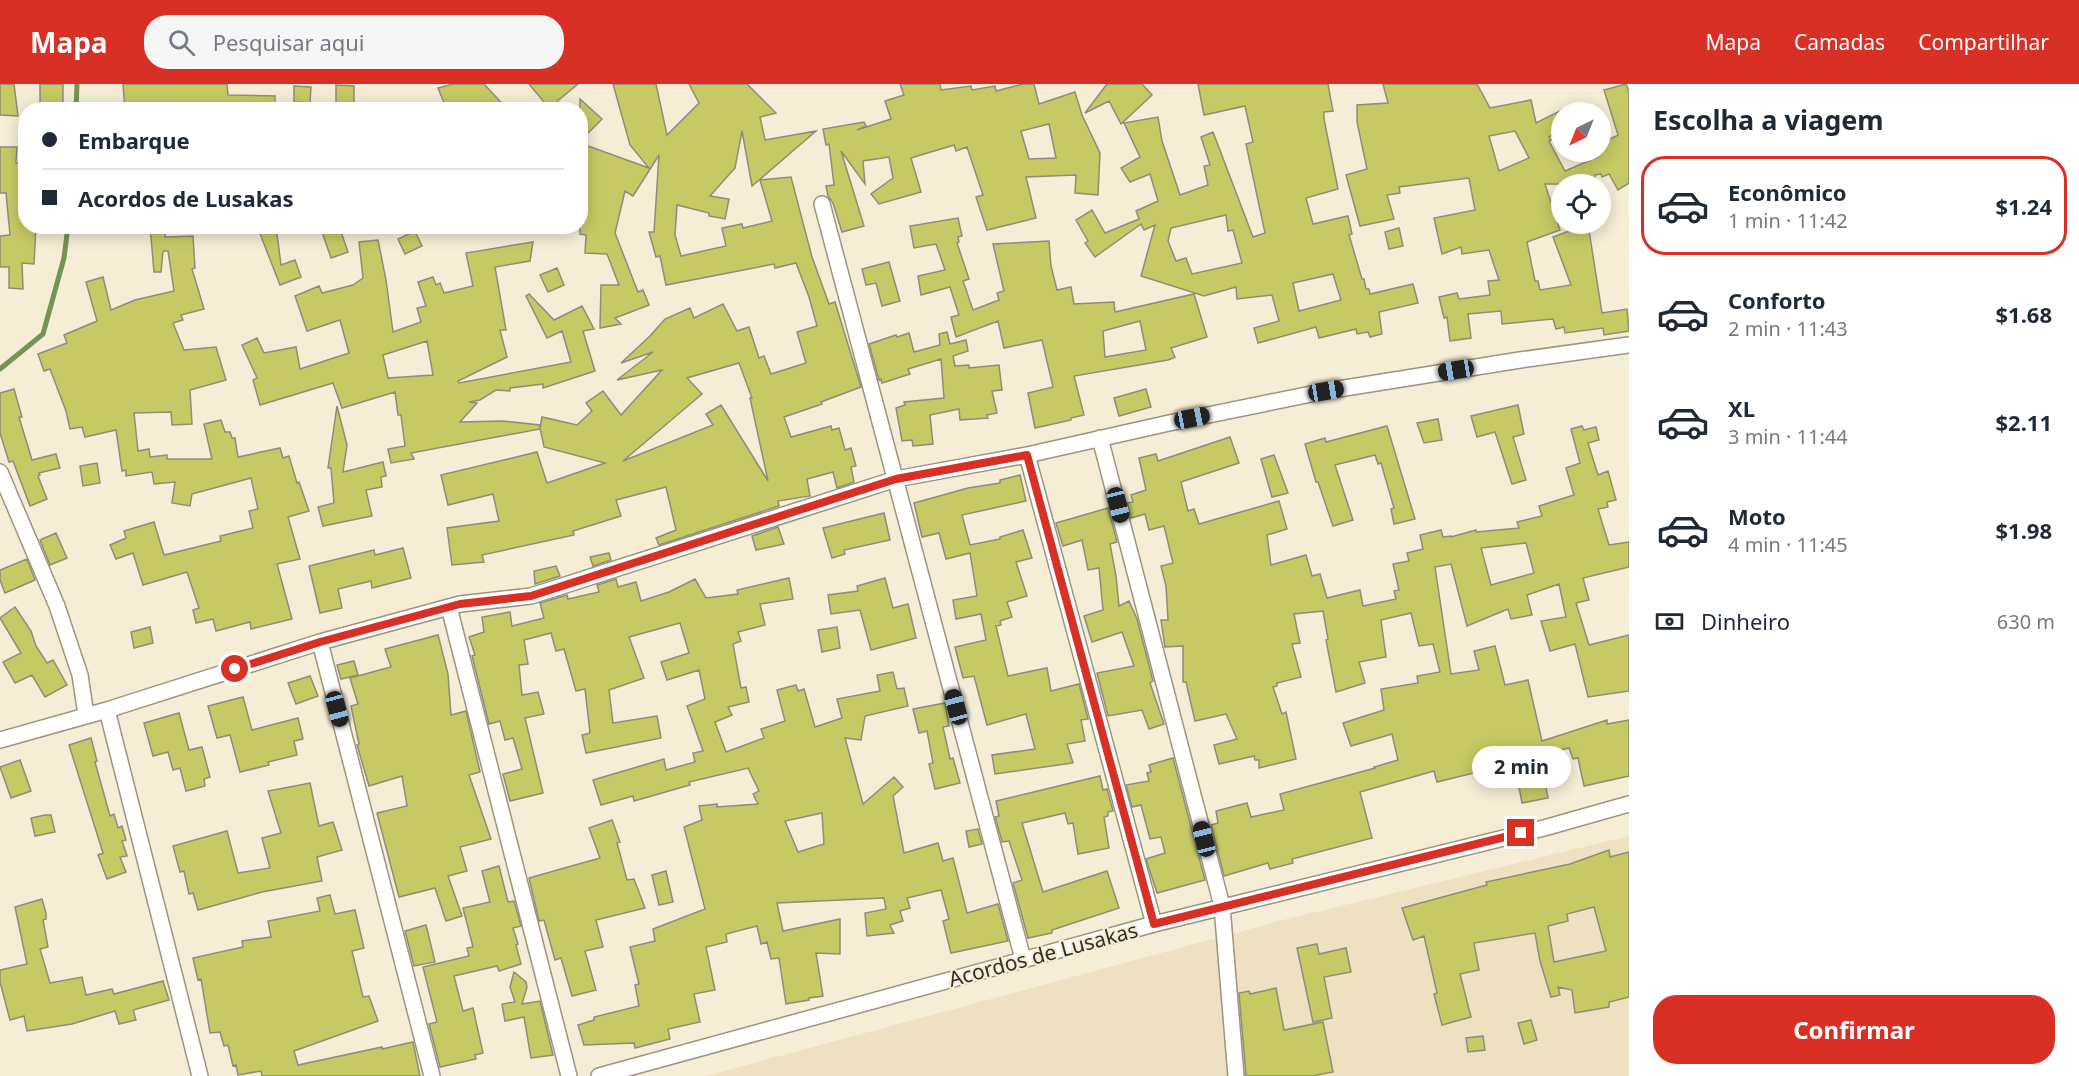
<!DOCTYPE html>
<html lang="pt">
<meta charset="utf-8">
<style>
:root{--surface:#fff;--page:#f6f6f7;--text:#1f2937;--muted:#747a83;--line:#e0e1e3;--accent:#d93025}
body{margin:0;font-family:"Noto Sans",sans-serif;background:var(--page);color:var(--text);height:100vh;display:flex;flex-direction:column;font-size:22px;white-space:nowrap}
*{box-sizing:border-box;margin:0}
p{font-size:20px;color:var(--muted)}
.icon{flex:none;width:33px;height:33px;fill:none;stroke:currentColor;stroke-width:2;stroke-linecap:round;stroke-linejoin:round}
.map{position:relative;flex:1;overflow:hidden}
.side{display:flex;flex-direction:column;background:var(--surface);width:450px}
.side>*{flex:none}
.banner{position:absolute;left:18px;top:18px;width:570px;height:132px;border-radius:24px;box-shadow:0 3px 15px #0003;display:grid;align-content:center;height:132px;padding:0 24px;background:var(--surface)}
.needle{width:39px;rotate:223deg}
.fabs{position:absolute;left:1551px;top:18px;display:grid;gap:12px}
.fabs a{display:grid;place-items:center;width:60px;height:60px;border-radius:50%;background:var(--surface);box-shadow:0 3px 15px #0003;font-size:30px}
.end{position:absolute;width:27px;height:27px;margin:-14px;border:8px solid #d93025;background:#fff;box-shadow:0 0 0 3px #fff}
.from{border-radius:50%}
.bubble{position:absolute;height:42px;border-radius:21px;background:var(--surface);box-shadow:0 3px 15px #0003;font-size:20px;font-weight:700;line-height:42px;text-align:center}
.car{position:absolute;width:18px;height:36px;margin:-18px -9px;border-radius:8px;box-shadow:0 0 4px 2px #0007;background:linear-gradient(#222 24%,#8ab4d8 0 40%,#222 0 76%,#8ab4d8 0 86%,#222 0)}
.banner b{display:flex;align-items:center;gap:21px;height:57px;font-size:22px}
.banner b+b{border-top:2px solid var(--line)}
.banner i{width:15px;height:15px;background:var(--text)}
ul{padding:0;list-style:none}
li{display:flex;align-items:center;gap:18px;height:99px;margin:0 12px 9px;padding:0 12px;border:3px solid transparent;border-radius:24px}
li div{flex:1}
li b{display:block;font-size:22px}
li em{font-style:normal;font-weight:700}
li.on{border-color:var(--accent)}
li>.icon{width:54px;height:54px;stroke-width:1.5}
h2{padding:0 24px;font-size:27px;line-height:72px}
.pay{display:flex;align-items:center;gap:15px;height:66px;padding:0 24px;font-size:22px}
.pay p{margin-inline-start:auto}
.primary-button{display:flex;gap:12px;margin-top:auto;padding:12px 24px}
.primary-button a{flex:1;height:69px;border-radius:24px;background:var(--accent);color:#fff;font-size:24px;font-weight:700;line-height:69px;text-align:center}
header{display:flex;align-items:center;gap:36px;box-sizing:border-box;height:84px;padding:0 30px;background:var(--accent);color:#fff}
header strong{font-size:28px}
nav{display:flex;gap:33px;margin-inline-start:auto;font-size:21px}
.search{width:420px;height:54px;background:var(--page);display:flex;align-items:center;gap:15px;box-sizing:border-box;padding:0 21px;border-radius:24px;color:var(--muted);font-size:22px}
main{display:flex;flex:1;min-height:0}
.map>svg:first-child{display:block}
.built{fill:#ede1c2}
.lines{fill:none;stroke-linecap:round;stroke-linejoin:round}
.stream{stroke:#749455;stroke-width:5}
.building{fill:#c6c964;stroke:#8c8e78;stroke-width:1.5;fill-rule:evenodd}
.street-casing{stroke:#9d947f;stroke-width:18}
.street{stroke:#fff;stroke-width:15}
.route{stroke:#d93025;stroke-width:8}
.labels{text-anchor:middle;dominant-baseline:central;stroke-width:4.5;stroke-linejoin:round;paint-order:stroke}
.street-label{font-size:21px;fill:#322e25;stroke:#f6edd6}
</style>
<header>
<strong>Mapa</strong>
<div class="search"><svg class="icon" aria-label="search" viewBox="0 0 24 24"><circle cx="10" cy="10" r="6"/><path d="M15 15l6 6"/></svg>Pesquisar aqui</div>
<nav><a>Mapa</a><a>Camadas</a><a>Compartilhar</a></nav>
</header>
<main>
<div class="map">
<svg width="1629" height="992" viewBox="0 0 1629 992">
<rect width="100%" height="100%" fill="#f6edd6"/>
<path class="built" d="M1629,752V992H706L1283,836Z"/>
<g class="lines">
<path class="stream" d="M76,26L77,0
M0,285L43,250L64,174L68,142"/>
</g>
<path class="building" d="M0,0H14L18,32L0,31Z
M40,0H63V20H54L53,26H40Z
M123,0H227L228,11L275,12V26H125Z
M453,0H484L508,26H447L438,4Z
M529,0H578L549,24Z
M613,0H656L667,51L699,19L689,0H747L776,29L760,33L765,56L816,47L752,102L742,47L735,84L710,112L729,115L725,135L709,132V129L677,121L675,151L681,172L726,162L722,144L742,140L743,144L772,137L760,96L791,93L812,173L829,220L835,218L861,303L821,318L822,320L784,333L791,353L831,342L832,346L839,344L845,366L851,364L856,382L851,383L854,398L837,404L833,388L807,395L810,412L778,417L779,422L659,461L656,454L676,446L666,403L616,416L621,432L573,447L574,451L482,471L484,478L452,481L447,444L499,437L493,410L448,421L441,391L537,368L547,399L605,379L544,363L540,344L542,333L577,341L592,327L586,319L603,307L621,331L662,286L617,296L653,268L621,279L650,252L665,235L690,224L694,234L723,220L737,247L749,243L759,274L764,272L771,290L806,279L797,248L817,242L809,213L796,179L775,184L774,180L666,201L660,172L656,173L649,148H654L659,71L633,112L625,107L615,149L638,208L643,206L649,221L615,234L621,240L600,244L601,201H619L607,170L585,169L586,151L580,150V59L649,84L630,61ZM739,279L752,314H750L768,397L721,321L706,330L713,341L623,377L702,310L687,294Z
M900,0H940L941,6L971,2L972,6L995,2L996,7L1023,0H1034L1039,20L1075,8L1082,31L1100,69L1098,111L1075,109L1076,91L1026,93L1036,134L987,146L976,113L983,111L967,63L956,67L954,61L911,74L921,108L879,120L871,110L893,94L889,73L863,77L865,100L841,67L864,142L842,148L833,119L828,112L826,102L834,101L829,60L826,61L823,45L864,38L866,42L857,46L891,35L885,17L904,11ZM1049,40L1056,74L1029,75L1021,47Z
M1107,0H1142L1152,11L1121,40L1109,17L1085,29Z
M1198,0H1328L1333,27L1324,28V35L1338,105L1306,114L1313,140L1348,132L1352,150L1349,151L1362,195H1364L1366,205H1369L1370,210L1413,200L1418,219L1379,228L1382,250L1370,253L1368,248L1357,250L1356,245L1319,254L1316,243L1258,259L1254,244L1279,237L1272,211L1237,215L1236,203L1204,212L1141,192L1155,141L1144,146L1141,140L1095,173L1085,159L1088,157L1076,136L1092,126L1105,149L1139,135L1136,127L1158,117L1150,90L1130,98L1121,84L1140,73L1124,39L1158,33L1162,57L1180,111L1208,101L1204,82L1210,81L1201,53L1213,48L1253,153L1265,149L1246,60L1253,58L1245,22L1204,31ZM1226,131L1228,147L1233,146L1242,179L1192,190L1186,174L1176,177L1168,157L1171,144ZM1333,190L1341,216L1299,227L1293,199Z
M1383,0H1477L1490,24L1531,16L1536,39L1562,26L1561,46L1549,53L1551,56L1549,57L1565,87L1598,73L1595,68H1600V60L1618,51L1604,6L1626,0L1629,8V99L1618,106L1609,90L1602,93L1601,90L1595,91V96L1586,100H1545L1560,146L1527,158L1535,197H1538L1540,206L1571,201L1553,153L1588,140L1602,229L1627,225L1629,247L1604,251L1603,244L1565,249L1564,243L1556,245L1553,235L1502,240L1501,227L1468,230L1471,254L1450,257L1447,233L1444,234L1439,213L1457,209L1459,215L1490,211L1488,197L1499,196L1489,166L1462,170L1461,163L1442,170L1434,134L1475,126L1469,94L1399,103L1400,109L1387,111L1394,135L1360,142L1346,91L1367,85L1357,38V21L1388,19ZM1515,47L1529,74L1499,87L1489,52Z
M336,1L354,2V23H336Z
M294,2L311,3L310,19L294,18Z
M580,15L602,35L580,57Z
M0,63H17L16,79H26V142H36L34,180L22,179L23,205L9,204V183H0V152L10,151L6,109H0Z
M958,134L962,152L958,153L959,158L957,159L969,195L963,197L973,226L999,216L997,209L1004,207L993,160L1049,157L1051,182L1057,206L1071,203L1074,220L1114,218L1115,228L1194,210L1207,253L1171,264L1175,273L1168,276L1074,292L1084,331L1071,334V336L1035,344L1028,309L1053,303L1042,256L1004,264L998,237L956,253L951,233L959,231L950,203L921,211L918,192L945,186L936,160L914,164L910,142ZM1140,237L1146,266L1105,273L1103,247Z
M150,142H166L165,153L193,152L195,184L192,185L204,225L181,231L183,236L173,239L184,266L216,263L226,296L190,306L192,340L172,341L171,328L134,329L138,367L149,365L150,373L167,371V375H212L204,340L221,336L225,348H230L232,354H235L238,373L280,364L283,374L289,372L297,399L299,398L309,427L288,433L300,475L277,480L292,535L251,545L250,538L216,547L213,535L196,539L193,526L199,524L187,488L143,501L133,469L116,475L110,461L126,454L124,447L154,438L164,471L221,457L220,452L253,444L249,427L258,425L251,394L192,410L190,422L172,419L175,398L154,400L152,388L126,392V386L122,387L116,346L85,353L82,343L70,345L66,327L50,285L44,287L38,270L67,259L64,251L97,237L86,198L103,193L111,226L135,216L174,207L168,167H163L161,188H154Z
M257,142H276L281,181L295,176L301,193L280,201Z
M320,142H339L348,168L331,174Z
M1399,144L1403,162L1389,165L1385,148Z
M415,147L422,162L405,170L398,155Z
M378,156L386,196L393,248L421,238L417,224L426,222L418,198L433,193L436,201L440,199L444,209L473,202L466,169L533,158L530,177L495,183L506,246H500L507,273L458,297L459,299L571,278L562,247L547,254L526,212L529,210L554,236L582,222L594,245L583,247L595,287L543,304V300L510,304V307L496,306L480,316L469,318L477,319L460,338L503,337L540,341V345L411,369L414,375L391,379L388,365L405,362L401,331H398L395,308L342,324L333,299L260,321L253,296L257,294L242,261L257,254L264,269L296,263L300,285L349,269L340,236L307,247L295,212L319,202L322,209L353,201L363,194L359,158ZM427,257L433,291L388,294L383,271Z
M889,178L900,217L882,222L876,199L866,201L862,185Z
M557,184L564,201L548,208L540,191Z
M947,248L950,260L966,256L968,267L953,272L955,282L969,281V284L999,281L1002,306L992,307L997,329L987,331L988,334L960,336L959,325L930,331L933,360L913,362L912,356L902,357L896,324L905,321L904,318L944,314L941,275L908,285L910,290L882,299L881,295L879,296L869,260L896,251L897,253L909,249L914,268L940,261L939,250Z
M14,305L22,333H19L32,376L56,370L60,384L39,389L40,391L38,392L47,415L30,422L13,377L9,378L0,349V309Z
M1146,305L1151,323L1119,332L1114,314Z
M1518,321L1524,350L1513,353L1526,396L1512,400L1495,348L1477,353L1471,332Z
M337,322L347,361L343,388L383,378L386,392L381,393L382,403L366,406L372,432L323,442L318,423L334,419L331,384H328Z
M1438,335L1442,356L1424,359L1417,339Z
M1387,342L1415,435L1394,440L1391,425L1394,424L1381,379L1378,380L1375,371L1335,381L1353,436L1333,442L1318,398H1316L1305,360L1325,354L1326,358Z
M1582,342L1584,346L1596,343L1599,356L1588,359L1598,391L1608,387L1616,416L1607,418L1608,423L1598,425L1609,461L1629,458V483L1583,494L1589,516L1576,519L1589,561L1629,551V607L1588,613L1575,560L1550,567L1541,537L1566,533L1559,500L1527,511L1532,531L1511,535L1508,525L1467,542L1451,480L1435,483L1451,590L1479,586L1474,567L1495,562L1505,601L1528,596L1542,657L1607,636V640L1629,636V692L1584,702L1578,674L1573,675L1569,664L1540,671L1548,714L1522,719L1514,677L1486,683V686L1437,698L1434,687L1360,708L1372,754L1292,775L1293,779L1270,785L1268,779L1224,792L1211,741L1218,739L1216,727L1247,719L1251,733L1284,726L1280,710L1375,684L1374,683L1398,676L1392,650L1351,662L1343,639L1384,626L1381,605L1418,599L1417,592L1440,588L1433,560L1419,562L1411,529L1381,536L1386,573L1359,578L1365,599L1336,608L1326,556L1328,555L1323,527L1294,530L1300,559L1292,560L1301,593L1277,599V602L1273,603L1282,630L1286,628L1296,675L1259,684V676H1255L1254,672L1219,680L1214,661L1237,655L1226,630L1195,637L1186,598H1183V562L1165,563L1161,536H1168L1166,502L1161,482L1173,479L1164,442L1149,446L1145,430L1131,434L1127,419L1133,418L1131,411L1146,406L1139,374L1156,370L1158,377L1230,353L1239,379L1181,398L1188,427L1194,425L1199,440L1279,417L1287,445L1267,451L1271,481L1306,471L1312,492L1320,490L1327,514L1360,506L1363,522L1396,515L1394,507L1399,506L1393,480L1409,477L1407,469L1423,465L1420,451L1441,446L1443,453L1451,452V453L1476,446V448L1519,444L1517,438L1542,432L1539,422L1574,411L1566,384L1580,379L1571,345ZM1526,459L1534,489L1491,501L1481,464Z
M1274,371L1288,409L1272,413L1261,375Z
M97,379L100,399L83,402L80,382Z
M1020,391L1026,417L962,431L970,461L1000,455V453L1023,446L1032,474L1016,478L1027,512L1007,518L1012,533L1000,537L1001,541L996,542L1008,592L1047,584L1051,607L1079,600L1088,635L1081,636L1085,657L1067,660L1073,679L995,690L992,671L1035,665L1026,630L987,641L974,592L963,594L955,563L986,556L981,530L956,535L953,516L977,512L970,469L946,475L939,449L922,453L914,419L968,404L1000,399V396Z
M1108,424L1117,458L1110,460L1116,492L1119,522L1129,517L1137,535L1153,597L1150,599L1164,640L1149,645L1142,626L1108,632L1097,589L1134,582L1122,548L1092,558L1084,532L1103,526L1099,484L1088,486L1082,456L1063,462L1056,439Z
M884,429L890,456L844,466L845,470L832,474L823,444Z
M778,443L784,460L756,466L752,452Z
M56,449L67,474L50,481L40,456Z
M403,464L411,494L372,504L371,497L338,505L342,524L320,529L309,482L374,466L375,471Z
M609,469L611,476L593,482L590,473Z
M27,475L35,496L5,509L0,496V486Z
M556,482L560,492L535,500L534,487Z
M789,494L793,515L760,520L765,541L738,548L741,557L733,560L741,604L746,603L749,618L728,623L732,631L715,638L726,668L764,654L761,645L785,637L777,606L796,601L798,607L804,605L815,643L842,634L837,615L880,607L877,591L893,588L897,605L904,604L908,622L865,632L861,656L845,654L863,720L894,693L903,703L893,712L904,769L938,759L943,777L953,774L967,829L998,820L1008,857L951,869L943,837L949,835L941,806L907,814L910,824L900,827L903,837L890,841L894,849L867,852L865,829L886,825L884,814L777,819L783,847L840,835V870L816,869L823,912L809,914V916L786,920L779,874L771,875L767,858L761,860L757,842L726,850L727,858L706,863L715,906L694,910L700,938L668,945L670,955L635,964L634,959L584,961L578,941L594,936V933L639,922L635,901L639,900L630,863L655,857L653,845L705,825L684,743L702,736L699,722L717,720V723L758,720L753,710L759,707L748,684L689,698L690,701L634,717L633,712L601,721L593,696L664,675L666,686L695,678L693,669L703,667L687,622L705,615L699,586L667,596L661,578L689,569L680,539L629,553L644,594L609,606L613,639L657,632L661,654L586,669L582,651L590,649L585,605L576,607L564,565L556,567L551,549L524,556L528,580L519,581L522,611L538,608L544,630L525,634L543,709L510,717L503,690L522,685L513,654L505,656L500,637L489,640L472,572L475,571L469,553L484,548L482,533L510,528L512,542L544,534L540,519L567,511L568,515L599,508L597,501L616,495L618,503L636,498L641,517L669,508L695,495L706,514L738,510L737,506ZM822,729L824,760L798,768L785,737Z
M885,494L893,524L908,520L916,554L871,566L860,526L831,530L828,511L858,507L857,502Z
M15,523L31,547L36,562L47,579L53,576L67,601L45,613L32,591L15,599L3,578L21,569L0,534Z
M150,543L153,559L134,564L131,548Z
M837,543L840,564L822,568L818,546Z
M438,551L448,590L451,631L466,627L480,688L469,691L491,755L460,763L467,787L448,792L462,832L446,837L435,804L399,813L377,729L407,722L402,692L369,702L357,661L359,660L351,622L358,620L350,594L391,583L385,565Z
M354,577L358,591L341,595L337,581Z
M310,592L318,612L296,620L288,599Z
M243,613L252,646L298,634L303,655L294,657L297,671L268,678L269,681L240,688L230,651L217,654L208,622Z
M945,619L949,642L943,643L950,675L953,674L960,699L935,705L929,680L933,679L927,647L919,649L913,625Z
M179,629L189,666L202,663L210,693L204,695L205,702L186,707L180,684L173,686L168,668L153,672L144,639Z
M91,654L97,677L95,678L110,732L114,730L118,744L122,742L126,756L122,757L127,772L120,773L126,788L107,795L98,771L103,769L69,661Z
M1173,674L1205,796L1157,809L1146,775L1165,769L1161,753L1150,755L1141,721L1132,723L1126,701L1149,697L1147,689L1151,688L1149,681Z
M20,676L31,707L11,714L0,683Z
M1100,692L1103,706L1107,705L1113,727L1108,728V732L1104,733L1109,764L1078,770L1073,739L1068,740L1065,729L1022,739L1043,808L1107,787L1119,824L1052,846V849L1028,854L1013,799L1022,796L1009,757L1002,758V757L995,733L999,732L996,717Z
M310,699L319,742L333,738L342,766L317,773L322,797L262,808L198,826L193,809L189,810L184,787L180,788L173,762L227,747L238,789L270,784L262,754L281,749L268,707Z
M45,731H51L55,748L35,752L31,734Z
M612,736L620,758L617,759L627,796L634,795L645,824L596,836L603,863L585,867L596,906L572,912L561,874L555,876L544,836L539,837L529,794L600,774L589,744Z
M978,745L982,760L969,763L966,747Z
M1609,766L1610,773L1629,768V913L1609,918V923L1575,929L1572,906L1558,903L1560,911L1551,913L1540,877L1535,849L1474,859L1479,886L1460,890L1471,933L1442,941L1434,910L1437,909L1424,852L1413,856L1402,824L1487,801L1486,798L1570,780ZM1594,823L1606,867L1554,878L1548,842L1568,837L1567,830Z
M499,782L508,818L514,817L521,842L513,844L518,860L516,861L521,880L499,887L497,882L454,892L463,927L473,924L483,969L475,971L476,975L440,983L429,940L437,938L423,883L469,872L467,864L473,863L463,824L490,818L482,787Z
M666,787L673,818L659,821L652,791Z
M330,811L335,830L355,826L364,864L352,867L363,913L369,912L378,937L294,967L298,981L382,963V965L413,958L420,992H262L261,987L238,991L236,981L233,982L228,961L224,962L220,948L210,949L201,895L198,896L193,874L243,863L242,857L271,853L268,837L320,827L317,814Z
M42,815L46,829V835L43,836L48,863L40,865L50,899L82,893L86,911L112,905L114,910L163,897L169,916L133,926L136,936L119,940L115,927L72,940L27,947L24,932L10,936L0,898V886L27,880L15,823Z
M426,841L435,878L414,882L405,847Z
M1317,860L1319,870L1346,864L1351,888L1324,893L1332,934L1313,938L1297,864Z
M514,888L526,898L527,903L522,920L540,917L553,971L531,974L524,933L505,937L502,920L515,918L510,903Z
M1276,904L1284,946L1323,938L1333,988L1312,992H1246L1239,909L1249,907L1250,910Z
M1531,936L1537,956L1524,960L1518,939Z
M1483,952L1485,966L1468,968L1466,954Z"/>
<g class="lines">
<defs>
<path id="street" d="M822,120L1023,875
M1100,354L1222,822L1236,992
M1027,371L1154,840
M0,388L57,522L80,591L86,631
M449,523L569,992
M320,558L432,992
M107,626L200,992
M0,656L107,626L320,558L460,520L531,512L896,395L1027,371L1169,339L1326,307L1520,276L1629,261
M599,992L1154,840L1544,744L1629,720"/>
</defs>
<use href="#street" class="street-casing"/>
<use href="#street" class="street"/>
</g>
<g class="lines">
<path class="route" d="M235,585L320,558L460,520L531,512L896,395L1027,371L1154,840L1521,749"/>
</g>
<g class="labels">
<g class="street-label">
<text transform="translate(1043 870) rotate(-15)">Acordos de Lusakas</text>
</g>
</g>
</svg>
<div class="fabs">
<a><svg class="needle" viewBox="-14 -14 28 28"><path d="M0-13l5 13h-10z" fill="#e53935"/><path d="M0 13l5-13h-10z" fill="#747a83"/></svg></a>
<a><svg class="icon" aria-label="locate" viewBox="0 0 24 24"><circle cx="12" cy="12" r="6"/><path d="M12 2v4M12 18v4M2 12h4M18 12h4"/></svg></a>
</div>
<i class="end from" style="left:235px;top:585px"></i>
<i class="end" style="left:1521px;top:749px"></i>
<div class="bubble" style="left:1472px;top:662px;width:99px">2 min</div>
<i class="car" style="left:1456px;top:286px;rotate:261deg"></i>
<i class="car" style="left:1326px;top:307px;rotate:80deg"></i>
<i class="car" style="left:1192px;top:334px;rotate:79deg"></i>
<i class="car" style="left:1118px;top:421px;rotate:166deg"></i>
<i class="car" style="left:956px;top:623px;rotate:345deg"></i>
<i class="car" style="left:337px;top:625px;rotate:165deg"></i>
<i class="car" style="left:1204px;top:755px;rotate:346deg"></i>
<div class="banner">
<b><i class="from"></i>Embarque</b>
<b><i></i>Acordos de Lusakas</b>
</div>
</div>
<section class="side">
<h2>Escolha a viagem</h2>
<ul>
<li class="on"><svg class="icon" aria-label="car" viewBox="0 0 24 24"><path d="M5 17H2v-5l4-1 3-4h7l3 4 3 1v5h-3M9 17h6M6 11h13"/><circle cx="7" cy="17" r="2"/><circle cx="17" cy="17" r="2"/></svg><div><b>Econômico</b><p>1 min · 11:42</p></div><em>$1.24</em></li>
<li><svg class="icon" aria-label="car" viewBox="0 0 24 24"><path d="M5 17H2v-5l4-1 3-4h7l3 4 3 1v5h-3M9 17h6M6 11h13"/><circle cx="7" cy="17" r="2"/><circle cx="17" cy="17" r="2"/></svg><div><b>Conforto</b><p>2 min · 11:43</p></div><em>$1.68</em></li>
<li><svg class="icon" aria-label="car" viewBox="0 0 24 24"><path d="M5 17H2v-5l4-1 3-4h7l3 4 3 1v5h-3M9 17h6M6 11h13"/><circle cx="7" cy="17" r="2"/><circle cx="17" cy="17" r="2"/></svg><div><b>XL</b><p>3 min · 11:44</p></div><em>$2.11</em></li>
<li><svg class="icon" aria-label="car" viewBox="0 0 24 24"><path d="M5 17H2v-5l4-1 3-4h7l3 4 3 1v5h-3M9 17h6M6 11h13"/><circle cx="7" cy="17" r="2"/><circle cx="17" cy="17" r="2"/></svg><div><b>Moto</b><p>4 min · 11:45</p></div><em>$1.98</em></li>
</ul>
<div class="pay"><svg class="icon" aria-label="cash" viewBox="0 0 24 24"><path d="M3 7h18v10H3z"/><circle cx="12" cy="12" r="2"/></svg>Dinheiro<p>630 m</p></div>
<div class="primary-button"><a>Confirmar</a></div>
</section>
</main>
